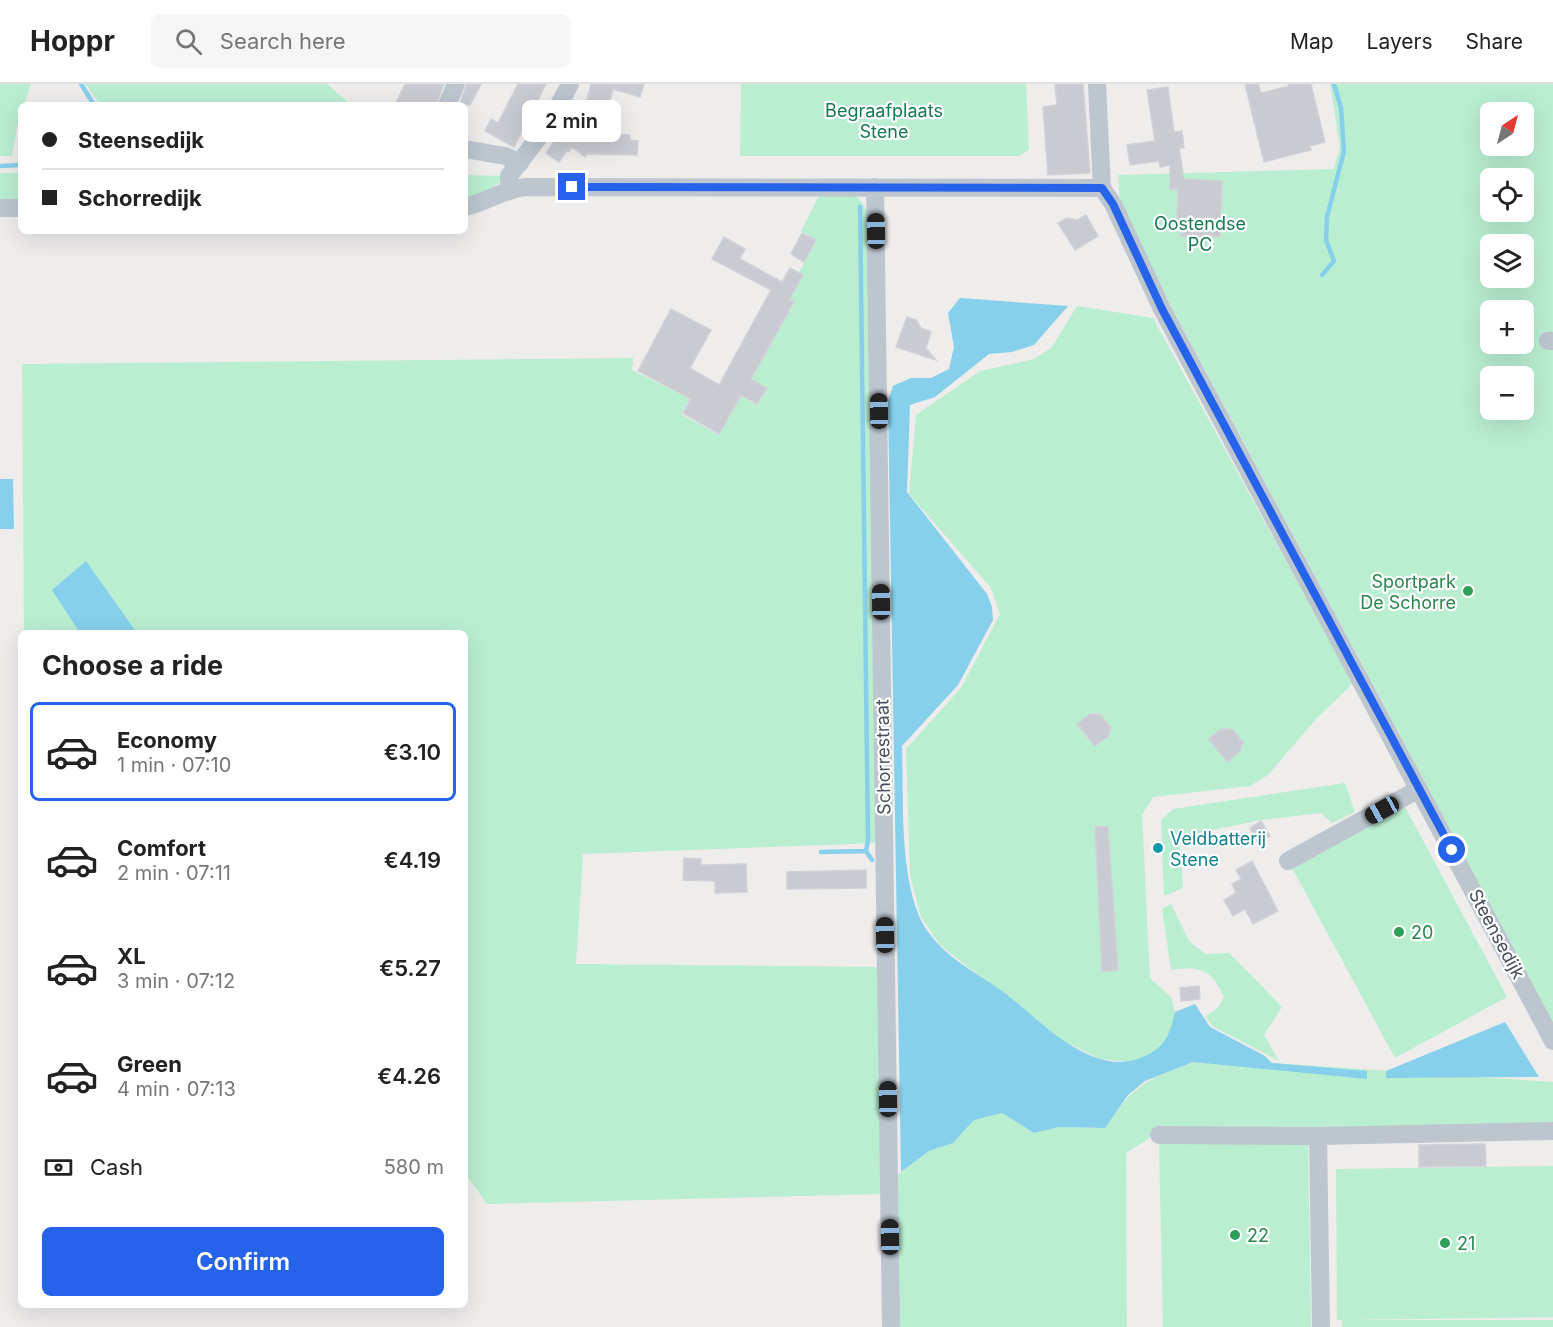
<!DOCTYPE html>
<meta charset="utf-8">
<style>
:root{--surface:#fff;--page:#f6f6f6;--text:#222;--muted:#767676;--line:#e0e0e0;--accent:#2563eb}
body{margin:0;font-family:Inter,sans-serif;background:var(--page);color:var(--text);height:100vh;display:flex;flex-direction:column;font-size:22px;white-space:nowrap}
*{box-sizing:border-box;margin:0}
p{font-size:20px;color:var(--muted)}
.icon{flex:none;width:33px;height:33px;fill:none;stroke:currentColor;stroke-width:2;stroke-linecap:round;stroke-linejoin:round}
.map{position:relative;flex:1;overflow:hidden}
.panel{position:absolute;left:18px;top:546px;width:450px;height:678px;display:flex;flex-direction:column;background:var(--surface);border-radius:9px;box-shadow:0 6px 24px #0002}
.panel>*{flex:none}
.guide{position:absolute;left:18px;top:18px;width:450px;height:132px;border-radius:9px;box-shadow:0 6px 24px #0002;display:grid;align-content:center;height:132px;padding:0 24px;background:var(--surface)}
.needle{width:39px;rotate:36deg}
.fabs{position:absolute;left:1480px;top:18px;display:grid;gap:12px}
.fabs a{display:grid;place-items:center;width:54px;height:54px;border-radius:9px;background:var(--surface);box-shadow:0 6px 24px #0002;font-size:30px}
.end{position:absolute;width:27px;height:27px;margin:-14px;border:8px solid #2563eb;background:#fff;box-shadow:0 0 0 3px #fff}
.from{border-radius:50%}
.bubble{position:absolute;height:42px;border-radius:9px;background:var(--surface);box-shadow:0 6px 24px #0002;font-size:20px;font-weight:600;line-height:42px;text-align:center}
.car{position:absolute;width:18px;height:36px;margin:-18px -9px;border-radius:8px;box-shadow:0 0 4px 2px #0007;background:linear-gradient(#222 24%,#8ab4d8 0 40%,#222 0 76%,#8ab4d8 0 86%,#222 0)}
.guide b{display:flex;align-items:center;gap:21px;height:57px;font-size:22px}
.guide b+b{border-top:2px solid var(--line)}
.guide i{width:15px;height:15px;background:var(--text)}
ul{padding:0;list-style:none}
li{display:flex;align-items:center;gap:18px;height:99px;margin:0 12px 9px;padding:0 12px;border:3px solid transparent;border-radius:9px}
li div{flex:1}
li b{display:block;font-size:22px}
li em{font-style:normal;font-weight:600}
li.active{border-color:var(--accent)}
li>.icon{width:54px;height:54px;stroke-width:1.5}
h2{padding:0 24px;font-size:27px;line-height:72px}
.pay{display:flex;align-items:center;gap:15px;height:66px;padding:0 24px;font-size:22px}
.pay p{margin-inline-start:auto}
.action{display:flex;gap:12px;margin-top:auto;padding:12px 24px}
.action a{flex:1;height:69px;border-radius:9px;background:var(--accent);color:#fff;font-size:24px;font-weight:600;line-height:69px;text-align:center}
header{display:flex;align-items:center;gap:36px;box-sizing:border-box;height:84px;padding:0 30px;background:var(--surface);border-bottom:2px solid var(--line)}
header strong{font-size:28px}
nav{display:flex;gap:33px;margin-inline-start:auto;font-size:21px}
.search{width:420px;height:54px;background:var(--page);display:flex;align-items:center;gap:15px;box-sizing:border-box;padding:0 21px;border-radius:9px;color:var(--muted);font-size:22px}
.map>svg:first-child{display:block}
.green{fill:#b9eed1;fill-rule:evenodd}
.water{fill:#86d0eb}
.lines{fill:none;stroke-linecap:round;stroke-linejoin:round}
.stream{stroke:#86d0eb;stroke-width:4.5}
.building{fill:#c9cbd1;stroke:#d0d2d8;stroke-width:1.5}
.minor{stroke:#bdc6cf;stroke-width:18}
.route{stroke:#2563eb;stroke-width:8}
.leisure-dot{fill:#2e9e5b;stroke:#fff;stroke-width:2}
.culture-dot{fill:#0f9aa8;stroke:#fff;stroke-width:2}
.labels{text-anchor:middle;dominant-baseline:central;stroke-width:4.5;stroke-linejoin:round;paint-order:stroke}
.park-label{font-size:18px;fill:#167a4e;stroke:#fff}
.leisure-label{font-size:18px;fill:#27864d;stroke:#fff;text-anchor:start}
.street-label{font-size:18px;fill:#454e5a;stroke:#fff}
.culture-label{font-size:18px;fill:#0d838f;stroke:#fff;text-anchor:start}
</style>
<header>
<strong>Hoppr</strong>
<div class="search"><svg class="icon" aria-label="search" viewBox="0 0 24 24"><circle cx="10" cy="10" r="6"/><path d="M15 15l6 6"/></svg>Search here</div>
<nav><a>Map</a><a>Layers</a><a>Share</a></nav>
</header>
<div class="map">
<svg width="1553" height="1243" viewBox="0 0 1553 1243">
<rect width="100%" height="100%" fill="#efecec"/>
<path class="green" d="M0,0H31L24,21H21L12,72H0Z
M86,0H327L351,21H100Z
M741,0H1026L1029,66L1019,72H740Z
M1330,0H1553V938L1155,192L1120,118L1118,91L1334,85L1340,63ZM1491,28H1524V62H1491ZM1491,94H1524V128H1491ZM1491,160H1524V194H1491ZM1491,226H1524V260H1491ZM1491,292H1524V326H1491Z
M0,89H21V119H0Z
M465,91L502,92V97L471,117H465Z
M820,110H855L868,127L879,759L583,770L576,880L881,883L884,1110L487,1120L465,1089V549H24L22,280L633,274L632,286L690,315L681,330L719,351L741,312L757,321L767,304L752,295L794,218L790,215L803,191L799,188L817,156L801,147Z
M1077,222L1153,234L1353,599L1316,635L1268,691L1250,702L1153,713L1142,731L1150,894L1171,913L1175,928L1170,952L1154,969L1131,979L1097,974L1060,955L940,861L921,833L910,791L906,665L961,604L1000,530L991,504L909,410L916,331L980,287L1034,275L1052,263Z
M1345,699L1355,728L1332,739L1321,729L1261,736L1179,753L1183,804L1164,812L1161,736L1173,725Z
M1404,721L1507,913L1395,974L1291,782Z
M1171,820L1189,857L1205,870L1229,869L1282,923L1264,951L1279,977L1212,942L1206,932L1218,924L1224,913C1211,885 1201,882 1171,886L1162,825Z
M1193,978L1272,979L1553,998V1041L1154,1051L1126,1069L1127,1243H896L894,1094L929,1067L953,1059L974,1036L1002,1029L1034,1049L1059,1043L1105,1044C1136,999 1143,998 1193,978Z
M1308,1058L1311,1243H1163L1159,1060Z
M1553,1082V1233L1345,1236H1553V1243H1342V1236H1337L1336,1085Z"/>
<path class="water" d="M960,214L1068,222L1034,261L1012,268L989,270L935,313L910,321L907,408L987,510L992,523L993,536L958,601L902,662C904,714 898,801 926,845C947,876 978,889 1006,910C1042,938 1093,995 1143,973C1165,964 1170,950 1175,928L1195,920L1210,943L1265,972L1272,979L1367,987V995L1193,978L1145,997L1128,1011L1105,1044L1059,1043L1034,1049L1002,1029L974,1036L953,1059L929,1067L901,1088L888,317L893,302L911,294H931L949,285L954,263L948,229Z
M0,395H13L14,445H0Z
M86,477L137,549H80L52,506Z
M1505,938L1539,993L1386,994V987Z"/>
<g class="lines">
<path class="stream" d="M81,0L94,21
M0,82L21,81
M860,123L868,756L866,767
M1322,191L1334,177L1326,156L1327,133L1344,67L1341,24L1334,0
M821,768L866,767L872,776"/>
</g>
<path class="building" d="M405,0H444L436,21H395Z
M467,0H481L470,21H459Z
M518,0H546L514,63L485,47L491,35L498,39Z
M591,0H644L640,13L613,5L607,29L612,32V50L630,51V56L638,57L637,71L587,70L585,73L572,63L569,67L567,66L559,78L546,69L578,22L585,23Z
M1055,0H1083L1090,89L1048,91L1043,23L1057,21Z
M1245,0H1258L1261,9L1289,2L1288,0H1311L1325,58L1310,62L1311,66L1264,78Z
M1168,3L1174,48L1182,47L1184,64H1179L1184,95L1222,97L1220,153L1181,152V135H1177L1178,105H1170V81L1160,83L1159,77L1130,81L1127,61L1155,57L1147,6Z
M1086,131L1098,152L1075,166L1058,139L1067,134L1077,136Z
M802,149L816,156L804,178L791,170Z
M724,153L745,165L740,175L782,198L790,184L803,191L789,216L794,218L751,295L767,304L757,320L741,311L719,350L683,329L691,315L638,287L671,225L711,246L690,284L719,301L771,206L712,175Z
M907,233L916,236L921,244L931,248L926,264L936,276L896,263Z
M1090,630H1100L1111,644L1108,652L1095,662L1077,640Z
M1221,645H1232L1243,658L1240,667L1227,678L1209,655Z
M1261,737L1270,752L1258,759L1250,744Z
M1108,742L1118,886L1102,888L1095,743Z
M684,774L701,775V781L746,780L747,808L715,809V797L683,796Z
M1252,777L1278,827L1253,840L1245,825L1233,832L1224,816L1236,809L1232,800L1241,795L1236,786Z
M866,786V804L787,805V788Z
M1199,902L1200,915L1181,917L1180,904Z
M1485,1060L1486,1082L1419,1083V1061Z"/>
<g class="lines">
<path class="minor" d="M1097,0L1102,104L1113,120L1162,225L1553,957
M447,21L456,0
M465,65L505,72L520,79
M875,103L891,1243
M509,105V92L548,41L570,0
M465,123C487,118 504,105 526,103L1102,104
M0,124H21
M1548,257H1553
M1288,777L1419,705
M1159,1051L1318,1052
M1321,1243L1318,1052L1553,1047"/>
</g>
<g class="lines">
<path class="route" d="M572,103L1102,104L1113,120L1162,225L1452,766"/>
</g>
<g class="leisure-dot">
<circle cx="1468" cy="507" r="6"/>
<circle cx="1399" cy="848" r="6"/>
<circle cx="1235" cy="1151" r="6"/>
<circle cx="1445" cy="1159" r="6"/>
</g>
<circle class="culture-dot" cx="1158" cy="764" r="6"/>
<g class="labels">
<g class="park-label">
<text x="884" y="26">Begraafplaats<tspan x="884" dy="21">Stene</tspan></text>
<text x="1200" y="139">Oostendse<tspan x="1200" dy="21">PC</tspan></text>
</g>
<g class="leisure-label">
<text x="1456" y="497" text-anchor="end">Sportpark<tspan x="1456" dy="21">De Schorre</tspan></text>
<text x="1411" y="848">20</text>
<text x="1247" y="1151">22</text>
<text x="1457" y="1159">21</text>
</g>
<g class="street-label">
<text transform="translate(883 673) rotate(-91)">Schorrestraat</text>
<text transform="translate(1497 850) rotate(62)">Steensedijk</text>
</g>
<g class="culture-label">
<text x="1170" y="754">Veldbatterij<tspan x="1170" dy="21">Stene</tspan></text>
</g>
</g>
</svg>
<div class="fabs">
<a><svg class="needle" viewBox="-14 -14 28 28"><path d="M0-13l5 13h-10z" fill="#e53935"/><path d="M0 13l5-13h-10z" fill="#767676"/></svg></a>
<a><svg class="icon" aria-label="locate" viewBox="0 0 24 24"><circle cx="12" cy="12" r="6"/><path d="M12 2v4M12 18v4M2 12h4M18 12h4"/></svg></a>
<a><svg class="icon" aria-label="layers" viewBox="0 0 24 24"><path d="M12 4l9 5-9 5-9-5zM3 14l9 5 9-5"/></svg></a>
<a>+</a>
<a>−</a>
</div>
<i class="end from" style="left:1452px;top:766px"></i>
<i class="end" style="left:572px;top:103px"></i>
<div class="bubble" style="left:522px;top:16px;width:99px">2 min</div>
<i class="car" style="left:876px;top:147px;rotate:359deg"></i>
<i class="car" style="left:879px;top:327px;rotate:359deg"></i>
<i class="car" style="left:881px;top:518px;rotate:359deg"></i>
<i class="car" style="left:1382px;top:726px;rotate:241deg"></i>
<i class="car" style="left:885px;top:851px;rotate:359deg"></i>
<i class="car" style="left:888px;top:1015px;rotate:359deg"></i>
<i class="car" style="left:890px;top:1153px;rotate:359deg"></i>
<div class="guide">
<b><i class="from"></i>Steensedijk</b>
<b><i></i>Schorredijk</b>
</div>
<section class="panel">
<h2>Choose a ride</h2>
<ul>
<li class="active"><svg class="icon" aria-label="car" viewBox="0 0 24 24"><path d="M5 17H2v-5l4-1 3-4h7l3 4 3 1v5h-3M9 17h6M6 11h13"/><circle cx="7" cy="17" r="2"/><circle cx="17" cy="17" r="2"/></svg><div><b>Economy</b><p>1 min · 07:10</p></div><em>€3.10</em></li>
<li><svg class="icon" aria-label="car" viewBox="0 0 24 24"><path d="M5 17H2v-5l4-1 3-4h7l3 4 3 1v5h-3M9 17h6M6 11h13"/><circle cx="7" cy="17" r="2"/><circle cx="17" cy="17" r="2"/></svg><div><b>Comfort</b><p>2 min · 07:11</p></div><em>€4.19</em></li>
<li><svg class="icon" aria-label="car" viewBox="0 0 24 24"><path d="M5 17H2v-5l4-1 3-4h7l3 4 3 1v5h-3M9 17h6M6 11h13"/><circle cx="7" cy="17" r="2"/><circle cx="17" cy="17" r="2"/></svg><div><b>XL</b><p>3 min · 07:12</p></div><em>€5.27</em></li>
<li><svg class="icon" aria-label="car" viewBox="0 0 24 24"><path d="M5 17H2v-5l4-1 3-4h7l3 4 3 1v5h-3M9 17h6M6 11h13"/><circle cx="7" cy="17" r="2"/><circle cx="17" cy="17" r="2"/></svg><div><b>Green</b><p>4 min · 07:13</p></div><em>€4.26</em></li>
</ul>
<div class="pay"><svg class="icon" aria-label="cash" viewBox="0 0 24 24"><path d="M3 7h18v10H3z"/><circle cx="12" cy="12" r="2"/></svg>Cash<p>580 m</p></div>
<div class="action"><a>Confirm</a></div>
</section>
</div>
